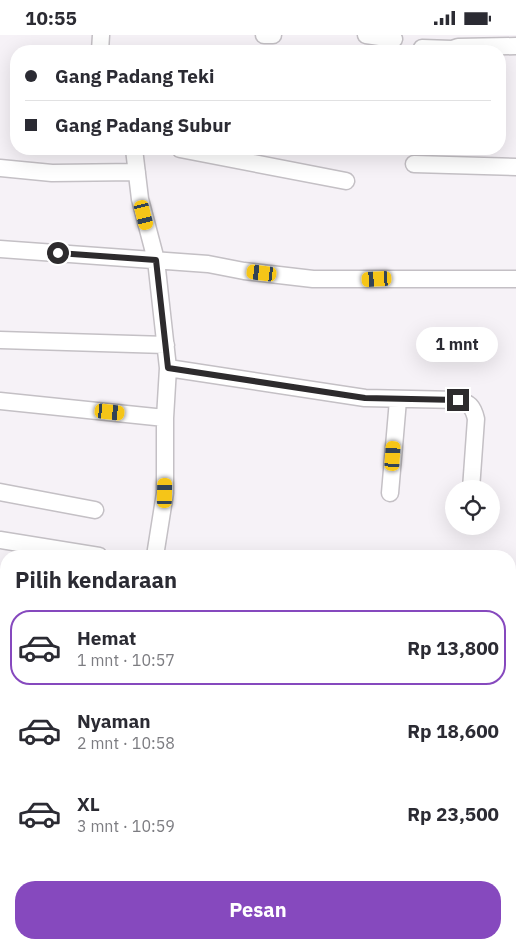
<!DOCTYPE html>
<html lang="id">
<meta charset="utf-8">
<style>
:root{--surface:#fff;--page:#f7f7f7;--text:#2b2b33;--muted:#7c7c81;--line:#e1e1e2;--accent:#8649be}
body{margin:0;font-family:"IBM Plex Sans",sans-serif;background:var(--page);color:var(--text);height:100vh;display:flex;flex-direction:column;font-size:19px;white-space:nowrap}
*{box-sizing:border-box;margin:0}
p{font-size:16px;color:var(--muted)}
.icon{flex:none;width:28px;height:28px;fill:none;stroke:currentColor;stroke-width:2;stroke-linecap:round;stroke-linejoin:round}
.map{position:relative;flex:1;overflow:hidden}
.details{position:absolute;left:0px;top:515px;width:516px;height:399px;display:flex;flex-direction:column;background:var(--surface);border-radius:20px 20px 0 0;box-shadow:0 5px 20px #0002}
.details>*{flex:none}
.hud{position:absolute;left:10px;top:10px;width:496px;height:110px;border-radius:20px;box-shadow:0 5px 20px #0002;display:grid;align-content:center;height:110px;padding:0 15px;background:var(--surface)}
.fabs{position:absolute;left:445px;top:445px;display:grid;gap:10px}
.fabs a{display:grid;place-items:center;width:55px;height:55px;border-radius:50%;background:var(--surface);box-shadow:0 5px 20px #0002;font-size:25px}
.end{position:absolute;width:22px;height:22px;margin:-11px;border:6px solid #2d2b2d;background:#fff;box-shadow:0 0 0 2px #fff}
.from{border-radius:50%}
.bubble{position:absolute;height:35px;border-radius:18px;background:var(--surface);box-shadow:0 5px 20px #0002;font-size:16px;font-weight:700;line-height:35px;text-align:center}
.car{position:absolute;width:15px;height:30px;margin:-15px -8px;border-radius:6px;box-shadow:0 0 4px 1px #0007;background:linear-gradient(#f5c518 24%,#345 0 40%,#f5c518 0 76%,#345 0 86%,#f5c518 0)}
.hud b{display:flex;align-items:center;gap:18px;height:48px;font-size:19px}
.hud b+b{border-top:1px solid var(--line)}
.hud i{width:12px;height:12px;background:var(--text)}
ul{padding:0;list-style:none}
li{display:flex;align-items:center;gap:15px;height:75px;margin:0 10px 8px;padding:0 5px;border:2px solid transparent;border-radius:20px}
li div{flex:1}
li b{display:block;font-size:19px}
li em{font-style:normal;font-weight:700}
li.selected{border-color:var(--accent)}
li>.icon{width:45px;height:45px;stroke-width:1.5}
h2{padding:0 15px;font-size:22px;line-height:60px}
.button{display:flex;gap:10px;margin-top:auto;padding:10px 15px}
.button a{flex:1;height:58px;border-radius:20px;background:var(--accent);color:#fff;font-size:20px;font-weight:700;line-height:58px;text-align:center}
.status{display:flex;justify-content:space-between;align-items:center;height:35px;padding:0 25px;background:var(--surface);direction:ltr}
.status svg{height:14px;fill:currentColor}
.map>svg:first-child{display:block}
.lines{fill:none;stroke-linecap:round;stroke-linejoin:round}
.minor-casing{stroke:#c4c0c5;stroke-width:19}
.path{stroke:#b1aeb2;stroke-width:2.5;stroke-dasharray:2.5 2.5;stroke-linecap:butt}
.minor{stroke:#fff;stroke-width:16}
.route{stroke:#2d2b2d;stroke-width:6}
</style>
<div class="status"><b>10:55</b><svg viewBox="0 0 49 12"><path d="M0 12V9h3v3zM5 12V6h3v6zM10 12V3h3v9zM15 12V0h3v12zM26 1h20v11H26zM47 4h2v5h-2z"/></svg></div>
<div class="map">
<svg width="516" height="913" viewBox="0 0 516 913">
<rect width="100%" height="100%" fill="#f6f2f7"/>
<g class="lines">
<defs>
<path id="minor" d="M264,0H273
M366,0L394,4
M422,13L452,14L458,12L516,11
M100,16L101,0
M134,114L140,164L156,225L168,333L165,383V458L155,521
M180,114L346,146
M414,129L516,132
M0,133L52,138L137,137
M0,214L208,229L244,236L313,244H516
M0,305L166,310
M168,333L365,363L458,365C469,368 473,371 476,384L471,454
M0,366L165,383
M0,457L95,475
M390,458L398,365
M0,505L99,521
M510,545H516
M0,554L6,555
M510,594H516
M0,601L6,603
M0,707L6,708
M510,708L516,710
M510,833L515,829L516,822
M15,913L16,908
M243,913L244,908
M371,913L372,908
M453,913L454,908"/>
</defs>
<use href="#minor" class="minor-casing"/>
<path class="path" d="M153,913L154,908"/>
<use href="#minor" class="minor"/>
</g>
<g class="lines">
<path class="route" d="M58,218L156,225L168,333L365,363L458,365"/>
</g>
</svg>
<div class="fabs">
<a><svg class="icon" aria-label="locate" viewBox="0 0 24 24"><circle cx="12" cy="12" r="6"/><path d="M12 2v4M12 18v4M2 12h4M18 12h4"/></svg></a>
</div>
<i class="end from" style="left:58px;top:218px"></i>
<i class="end" style="left:458px;top:365px"></i>
<div class="bubble" style="left:416px;top:292px;width:82px">1 mnt</div>
<i class="car" style="left:144px;top:180px;rotate:166deg"></i>
<i class="car" style="left:262px;top:238px;rotate:277deg"></i>
<i class="car" style="left:377px;top:244px;rotate:267deg"></i>
<i class="car" style="left:110px;top:377px;rotate:96deg"></i>
<i class="car" style="left:393px;top:421px;rotate:4deg"></i>
<i class="car" style="left:165px;top:458px;rotate:1deg"></i>
<div class="hud">
<b><i class="from"></i>Gang Padang Teki</b>
<b><i></i>Gang Padang Subur</b>
</div>
<section class="details">
<h2>Pilih kendaraan</h2>
<ul>
<li class="selected"><svg class="icon" aria-label="car" viewBox="0 0 24 24"><path d="M5 17H2v-5l4-1 3-4h7l3 4 3 1v5h-3M9 17h6M6 11h13"/><circle cx="7" cy="17" r="2"/><circle cx="17" cy="17" r="2"/></svg><div><b>Hemat</b><p>1 mnt · 10:57</p></div><em>Rp 13,800</em></li>
<li><svg class="icon" aria-label="car" viewBox="0 0 24 24"><path d="M5 17H2v-5l4-1 3-4h7l3 4 3 1v5h-3M9 17h6M6 11h13"/><circle cx="7" cy="17" r="2"/><circle cx="17" cy="17" r="2"/></svg><div><b>Nyaman</b><p>2 mnt · 10:58</p></div><em>Rp 18,600</em></li>
<li><svg class="icon" aria-label="car" viewBox="0 0 24 24"><path d="M5 17H2v-5l4-1 3-4h7l3 4 3 1v5h-3M9 17h6M6 11h13"/><circle cx="7" cy="17" r="2"/><circle cx="17" cy="17" r="2"/></svg><div><b>XL</b><p>3 mnt · 10:59</p></div><em>Rp 23,500</em></li>
</ul>
<div class="button"><a>Pesan</a></div>
</section>
</div>
